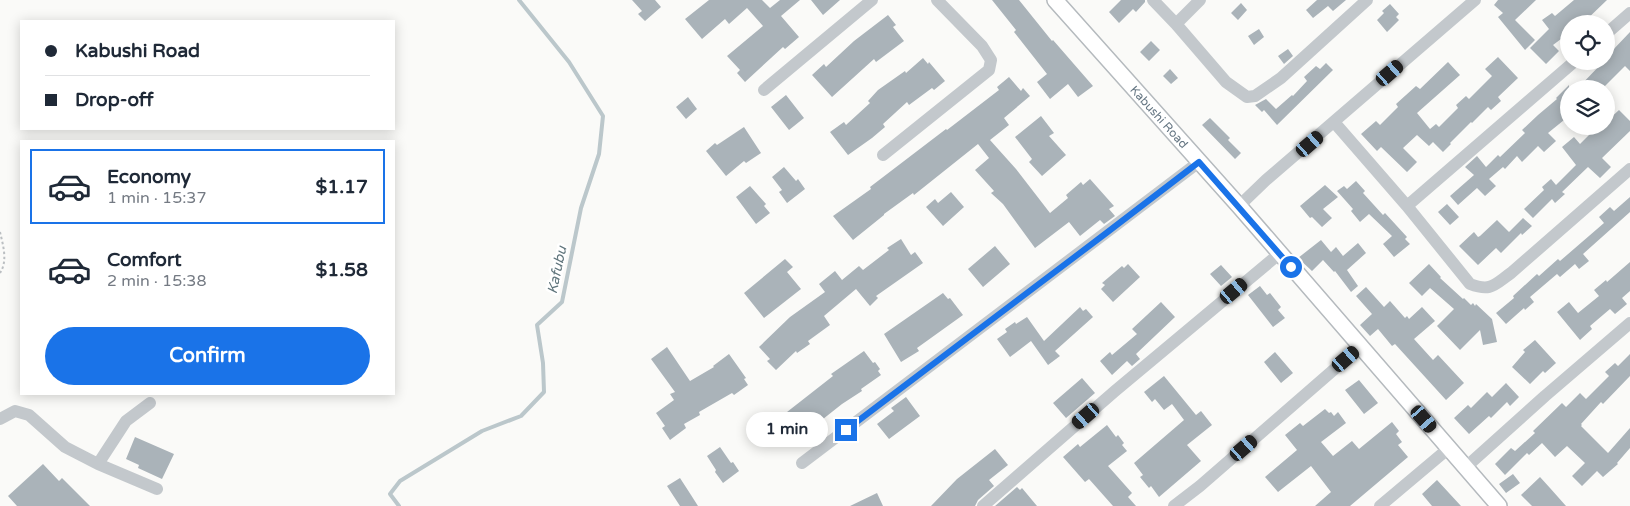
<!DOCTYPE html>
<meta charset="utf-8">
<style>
:root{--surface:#fff;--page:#f2f2f3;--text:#1f2937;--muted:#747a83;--line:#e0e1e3;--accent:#1a73e8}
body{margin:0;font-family:"Varela Round",sans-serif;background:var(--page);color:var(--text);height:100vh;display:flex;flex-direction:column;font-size:19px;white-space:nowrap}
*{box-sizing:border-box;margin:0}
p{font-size:16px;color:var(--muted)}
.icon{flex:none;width:28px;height:28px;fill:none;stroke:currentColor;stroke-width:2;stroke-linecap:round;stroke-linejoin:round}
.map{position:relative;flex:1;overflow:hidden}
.details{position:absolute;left:20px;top:140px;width:375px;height:255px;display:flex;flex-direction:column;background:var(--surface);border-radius:0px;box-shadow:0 2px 12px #0003}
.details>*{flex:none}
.top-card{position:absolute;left:20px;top:20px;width:375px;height:110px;border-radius:0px;box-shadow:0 2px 12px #0003;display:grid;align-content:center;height:110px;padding:0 25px;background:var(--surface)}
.buttons{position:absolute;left:1560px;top:15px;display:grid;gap:10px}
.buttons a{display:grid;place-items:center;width:55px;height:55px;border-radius:50%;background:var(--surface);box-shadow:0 2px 12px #0003;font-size:25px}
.end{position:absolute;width:22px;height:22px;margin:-11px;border:6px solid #1a73e8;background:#fff;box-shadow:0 0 0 2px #fff}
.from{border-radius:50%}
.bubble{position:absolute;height:35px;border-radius:18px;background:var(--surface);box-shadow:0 2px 12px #0003;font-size:16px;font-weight:700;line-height:35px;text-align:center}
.car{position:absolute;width:15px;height:30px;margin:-15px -8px;border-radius:6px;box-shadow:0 0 4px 1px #0007;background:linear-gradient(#222 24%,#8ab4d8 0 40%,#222 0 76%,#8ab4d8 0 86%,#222 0)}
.top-card b{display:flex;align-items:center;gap:18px;height:48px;font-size:19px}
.top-card b+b{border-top:1px solid var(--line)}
.top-card i{width:12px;height:12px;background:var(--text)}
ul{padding:9px 0 0;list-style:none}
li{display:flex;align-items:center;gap:15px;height:75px;margin:0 10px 8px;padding:0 15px;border:2px solid transparent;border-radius:0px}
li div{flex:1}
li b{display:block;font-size:19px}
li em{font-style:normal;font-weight:700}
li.on{border-color:var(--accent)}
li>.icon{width:45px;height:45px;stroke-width:1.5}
.button{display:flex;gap:10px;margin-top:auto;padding:10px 25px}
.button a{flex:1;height:58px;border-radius:30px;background:var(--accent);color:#fff;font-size:20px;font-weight:700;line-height:58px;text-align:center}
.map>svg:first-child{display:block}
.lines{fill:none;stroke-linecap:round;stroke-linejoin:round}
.stream{stroke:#bbc7cb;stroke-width:4}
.building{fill:#aab3b9}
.major-casing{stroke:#b5babe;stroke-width:18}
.path{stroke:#bbbfc2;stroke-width:2;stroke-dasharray:2.5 2.5;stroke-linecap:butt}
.minor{stroke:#c3c8cc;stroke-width:12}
.major{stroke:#fff;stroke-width:15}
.route{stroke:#1a73e8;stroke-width:6}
.labels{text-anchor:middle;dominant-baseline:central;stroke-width:5;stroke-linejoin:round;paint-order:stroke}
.street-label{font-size:12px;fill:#657683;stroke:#fff}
.water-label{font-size:14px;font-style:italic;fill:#60757c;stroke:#fff}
</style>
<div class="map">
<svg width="1630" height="506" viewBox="0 0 1630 506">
<rect width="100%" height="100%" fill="#fafaf8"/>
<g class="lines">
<path class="stream" d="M399,506L390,494L400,481L482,431L521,416L544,392L543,363L537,325L562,302L581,208L599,154L603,116L569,62L519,0"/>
</g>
<path class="building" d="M632,0H655L661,7L645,21L638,14L642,11Z
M709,0H762L770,8L780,0H800L781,16L799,37L785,49L783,47L745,82L737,73L740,70L727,56L763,26L747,8L729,24L725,19L702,39L685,19Z
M811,0H840L823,15Z
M992,0H1019L1052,41L1053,40L1093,86L1078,97L1068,84L1050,99L1037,82L1047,74L1014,32L1016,30Z
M1121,0H1145V2L1136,12L1133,9L1119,23L1109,12Z
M1317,0H1346L1333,11L1328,6L1313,18L1306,10Z
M1498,0H1536L1515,20L1535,40L1525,50L1498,17L1503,13L1494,5Z
M1574,0H1607L1582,24H1569V33L1553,45L1559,51L1546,64L1530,48L1549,29L1542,20L1552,13L1555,16Z
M1241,3L1247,10L1238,20L1231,13Z
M1390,4L1399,14L1396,17L1399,20L1387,32L1377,20L1384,13L1382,11Z
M888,15L896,25L893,27L904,41L876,62L874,59L832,97L812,75L824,64L826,67L854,41Z
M1259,29L1264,37L1254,45L1248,36Z
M1630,32V71L1625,66L1602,89H1577L1604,61H1606V59L1612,53L1611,52Z
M1151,41L1160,50L1149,61L1140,52Z
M1288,49L1293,56L1284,64L1278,56Z
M1498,57L1518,78L1498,97L1501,101L1491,110L1488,107L1472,123L1471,122L1450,143L1451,144L1443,152L1433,142L1429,146L1417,135L1403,148L1417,162L1407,172L1381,147L1377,151L1361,134L1376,121L1380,125L1398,107L1396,104L1416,86L1420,89L1448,62L1460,75L1417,113L1430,129L1436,124L1439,127L1458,108L1456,105L1466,96L1469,99L1492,76L1485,69Z
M923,58L928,64L929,62L945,81L934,90L932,88L909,105L907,102L883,124L885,127L872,138L848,155L830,132L844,122L846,125L870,103L868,101L878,90L905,71L906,73Z
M1326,63L1333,70L1277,125L1264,110L1262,112L1255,105L1266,99L1276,109L1292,95L1293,96L1307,81L1304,77L1316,66L1320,69Z
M1170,69L1178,78L1171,84L1163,76Z
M1009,77L1021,91L1023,88L1030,96L1004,118L1009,125L990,140L1016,169L1050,213L1068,198L1066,195L1081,182L1083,185L1090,179L1114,206L1109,209L1115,216L1104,224L1100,220L1080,236L1069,222L1035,248L1003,204L991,193L994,191L975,170L989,158L978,144L914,195L913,193L884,214V215L853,240L833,216L871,189L870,187L946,129L947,130L999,90L997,87Z
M1569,85V116L1548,133L1556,141L1544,152L1538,146L1522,162L1517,156L1505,169L1503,167L1489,179L1496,186L1485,196L1477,188L1458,205L1450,196L1474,175L1465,167L1477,156L1486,167L1498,155L1500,157L1525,133L1522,130L1538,115L1557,99L1556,98Z
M786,95L804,118L789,130L771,107Z
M688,97L697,109L686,119L676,107Z
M1619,110L1630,121V131L1602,158L1611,167L1600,178L1588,167L1562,192L1565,194L1555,203L1552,199L1533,218L1524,209L1544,190L1542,187L1551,179L1556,185L1576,165L1562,147L1574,137L1580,144L1598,126H1606V122Z
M1041,116L1054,133L1049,136L1066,155L1042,176L1029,162L1032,159L1015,137Z
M1210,118L1230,138L1228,140L1241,153L1235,159L1202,125Z
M744,127L761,153L746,163L744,161L726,176L706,151L715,143L717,145Z
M784,167L796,181L798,179L805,189L787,203L779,192L782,190L772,177Z
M1356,181L1365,191L1363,193L1383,215L1385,213L1407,237L1405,239L1410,244L1394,257L1383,244L1392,236L1369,214L1360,222L1351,211L1353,209L1337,191L1344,186L1347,189Z
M1325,185L1338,197L1323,209L1332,218L1322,227L1312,217L1310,218L1300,206Z
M750,186L766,204L764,206L770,213L756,224L736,197Z
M951,192L964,207L943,226L926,207L935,199L938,203Z
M1630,197V212L1583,254L1589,261L1579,269L1575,264L1560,277L1557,274L1530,297L1534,302L1525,310L1524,308L1506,324L1496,313L1514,298L1513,296L1537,274L1539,276L1558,259L1560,261L1604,223L1599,217L1610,207L1614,211Z
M1447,204L1459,217L1450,225L1438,212Z
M1523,218L1532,226L1522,235L1521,233L1501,253L1496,248L1478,265L1459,246L1474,232L1478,237L1480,236L1497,220L1509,232Z
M901,239L911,255L915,252L923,263L876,296L878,298L870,306L856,289L824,316L830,325L808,341L810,344L797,353L796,351L776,370L767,361L770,359L759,347L790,317L825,292L819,284L835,271L842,280L859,266L863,270L889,250L887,248Z
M1321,240L1331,252L1336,247L1343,256L1358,243L1366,253L1347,270L1358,286L1351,292L1335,271L1334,272L1323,260L1312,271L1298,258Z
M995,246L1010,264L983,287L968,269Z
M785,259L793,267L787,272L801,289L764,318L744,293Z
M1630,262V291L1622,298L1627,304L1615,314L1610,309L1590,326L1592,329L1580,340L1557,312L1569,302L1578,313L1599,296L1594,290L1606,280L1607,282Z
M1128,264L1140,277L1113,302L1101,289L1105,285L1102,283L1122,266L1124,268Z
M1429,264L1441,277L1440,278L1463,299L1464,298L1471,305L1473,303L1475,306L1476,304L1492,319L1497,342L1483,345L1480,330L1460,350L1437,326L1454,309L1430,288L1422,296L1409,283Z
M1221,265L1232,277L1221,286L1210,274Z
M1260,286L1267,295L1270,293L1281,307L1278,310L1285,318L1273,327L1248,295Z
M1366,287L1384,307L1390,301L1405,318L1407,316L1409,319L1422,307L1435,321L1414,339L1433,360L1438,355L1464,383L1446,400L1395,344L1392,346L1378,329L1370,336L1360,325L1372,314L1356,296Z
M943,293L948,299L950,298L963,315L917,348L919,351L901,362L884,334Z
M1161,302L1175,317L1136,354L1140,359L1132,366L1127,361L1112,375L1100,361L1110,352L1112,355L1137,334L1132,329Z
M1080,307L1083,311L1086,309L1093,317L1055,351L1060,356L1048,365L1031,341L1010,357L997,339L1007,332L1005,329L1015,322L1016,324L1027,317L1044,341Z
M1535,340L1556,363L1545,373L1543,371L1530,384L1512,367L1525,352L1523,350Z
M667,347L690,381L714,367L713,366L729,354L746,378L744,379L748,385L734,395L732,393L699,412L700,415L684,424L686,428L670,440L662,428L665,426L656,413L674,400L670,394L675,392L651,359Z
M864,351L873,363L875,362L880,369L878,371L881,375L861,389L862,391L842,404L818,423L820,425L801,438L793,427L796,424L787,412L833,376L831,374Z
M1275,352L1293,373L1281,383L1264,362Z
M1630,354V376L1603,404L1601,402L1581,424L1582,425L1581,426L1608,453L1630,428V448L1617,463L1618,464L1603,477L1597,471L1582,486L1572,476L1585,463L1567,446L1555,457L1542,443L1529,455L1527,453L1505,475L1495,464L1511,448L1515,451L1535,433L1533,431L1562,403L1566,407L1580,393L1586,399L1609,376L1605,372L1615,363L1618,366Z
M1164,376L1196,415L1201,411L1212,425L1187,445L1201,461L1159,497L1151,486L1149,488L1140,477L1143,475L1134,463L1184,420L1172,404L1164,410L1155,399L1152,402L1144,392Z
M1082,378L1095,393L1066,418L1053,403Z
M1359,380L1378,403L1364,414L1345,390Z
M1506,383L1519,397L1510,406L1507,402L1491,418L1489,416L1469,434L1454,418L1468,405L1471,408L1487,392L1492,397Z
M906,397L920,416L889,439L877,424L894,411L891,408Z
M1325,409L1329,413L1331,412L1334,416L1338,412L1346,423L1321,442L1333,456L1352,441L1359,449L1392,422L1399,431L1396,434L1402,442L1398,445L1408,457L1350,506H1315L1331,492L1311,466L1278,492L1265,477L1297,450L1285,435L1300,423L1303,426Z
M1107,425L1116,437L1118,435L1124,443L1122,445L1127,451L1108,466L1132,493L1128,497L1136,506H1113L1089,479L1085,482L1063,457L1078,444L1080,447Z
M135,437L174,454L162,479L138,468L139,465L126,459Z
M720,447L731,463L733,462L739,471L723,483L715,472L716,470L707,456Z
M995,449L1008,465L989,480L994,486L978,500L975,506H931L957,479Z
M43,464L59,481L62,478L90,506H17L8,496Z
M1513,474L1520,483L1506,493L1499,484Z
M1540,477L1550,488L1566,506H1532L1521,495Z
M680,478L691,495L698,506H680L667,486Z
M1437,480L1461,506H1432L1422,494Z
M1017,487L1020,490L1022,488L1037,506H995Z
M877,493L883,506H850Z"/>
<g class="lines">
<defs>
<path id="major" d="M1055,0L1239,206L1499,506"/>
</defs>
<use href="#major" class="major-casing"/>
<path class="path" d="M0,232C3,245 8,261 0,273"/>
<path class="minor" d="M1153,0L1176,24L1226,82L1247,97L1255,96L1281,78L1367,0
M1176,24L1200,0
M1606,34L1630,13
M764,90L872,0
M1334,122L1407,206L1470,284C1491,292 1494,285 1511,273L1630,169
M883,155L989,70L991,60L982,46L937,0
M1239,206L1266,180L1475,0
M1407,206L1575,61
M0,419L15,411L29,415L65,447L98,464L157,489
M802,463L1199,162
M98,464L126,421L150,403
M1466,467L1545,396L1630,323
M983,506L1115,391L1279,254
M1174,506L1200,486L1361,346
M1380,506L1449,448"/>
<use href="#major" class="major"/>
</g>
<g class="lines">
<path class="route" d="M846,430L1105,234L1199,162L1291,267"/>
</g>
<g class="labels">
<g class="street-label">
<text transform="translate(1159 117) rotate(48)">Kabushi Road</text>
</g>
<g class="water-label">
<text transform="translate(557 270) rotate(-78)">Kafubu</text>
</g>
</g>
</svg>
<div class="buttons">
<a><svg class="icon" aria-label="locate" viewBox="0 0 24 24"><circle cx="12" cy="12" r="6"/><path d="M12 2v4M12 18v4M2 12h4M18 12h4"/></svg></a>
<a><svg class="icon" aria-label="layers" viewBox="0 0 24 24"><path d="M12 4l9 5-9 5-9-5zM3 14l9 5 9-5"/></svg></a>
</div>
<i class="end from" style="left:1291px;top:267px"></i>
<i class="end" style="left:846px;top:430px"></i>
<div class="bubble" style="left:746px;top:412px;width:82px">1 min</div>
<i class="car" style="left:1390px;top:73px;rotate:49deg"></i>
<i class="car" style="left:1310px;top:144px;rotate:49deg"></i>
<i class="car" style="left:1234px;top:291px;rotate:50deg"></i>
<i class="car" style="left:1346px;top:359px;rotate:49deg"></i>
<i class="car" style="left:1086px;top:416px;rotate:229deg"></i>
<i class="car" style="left:1424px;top:419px;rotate:139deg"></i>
<i class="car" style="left:1244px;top:448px;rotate:49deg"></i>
<div class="top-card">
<b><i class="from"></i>Kabushi Road</b>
<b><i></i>Drop-off</b>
</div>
<section class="details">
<ul>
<li class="on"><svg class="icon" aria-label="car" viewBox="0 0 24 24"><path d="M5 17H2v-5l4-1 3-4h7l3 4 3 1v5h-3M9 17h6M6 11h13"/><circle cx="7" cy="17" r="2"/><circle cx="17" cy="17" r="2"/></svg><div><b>Economy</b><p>1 min · 15:37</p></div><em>$1.17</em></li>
<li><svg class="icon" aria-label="car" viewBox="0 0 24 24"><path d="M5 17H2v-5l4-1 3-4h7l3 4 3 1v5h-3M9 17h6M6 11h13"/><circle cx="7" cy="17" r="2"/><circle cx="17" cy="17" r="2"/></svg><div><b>Comfort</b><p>2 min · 15:38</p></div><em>$1.58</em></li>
</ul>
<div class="button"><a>Confirm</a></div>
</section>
</div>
